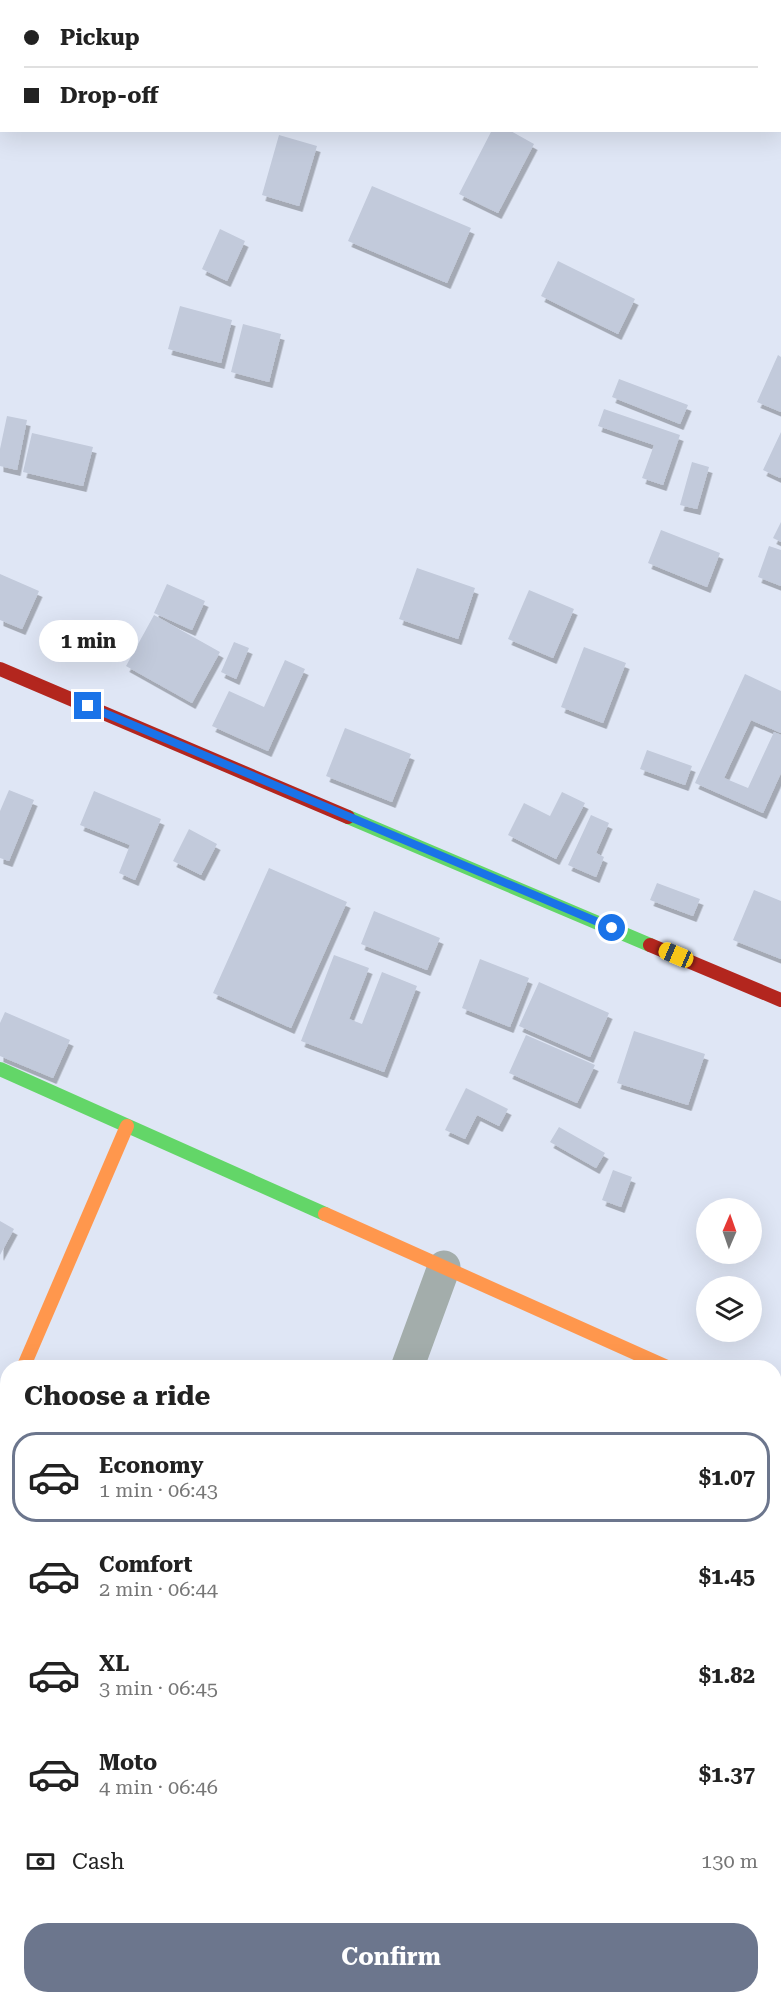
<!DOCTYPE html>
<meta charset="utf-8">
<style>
:root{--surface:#fff;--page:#f6f6f6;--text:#222;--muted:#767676;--line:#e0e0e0;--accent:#6c768d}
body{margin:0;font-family:"Roboto Serif",serif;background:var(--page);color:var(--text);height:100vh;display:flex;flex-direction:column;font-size:22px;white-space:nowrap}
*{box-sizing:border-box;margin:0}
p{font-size:20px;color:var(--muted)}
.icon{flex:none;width:33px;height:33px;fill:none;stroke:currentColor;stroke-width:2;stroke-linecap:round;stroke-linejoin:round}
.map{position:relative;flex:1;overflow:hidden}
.side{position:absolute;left:0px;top:1360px;width:782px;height:644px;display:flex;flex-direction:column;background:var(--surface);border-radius:24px 24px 0 0;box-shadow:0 6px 24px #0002}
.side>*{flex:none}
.top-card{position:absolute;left:0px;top:0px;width:782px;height:132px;box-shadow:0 6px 24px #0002;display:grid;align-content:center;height:132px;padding:0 24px;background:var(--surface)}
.needle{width:39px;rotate:2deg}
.tools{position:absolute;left:696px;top:1198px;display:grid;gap:12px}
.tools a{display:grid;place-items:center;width:66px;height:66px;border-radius:50%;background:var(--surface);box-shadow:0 6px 24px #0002;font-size:30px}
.end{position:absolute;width:27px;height:27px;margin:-14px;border:8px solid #1a73e8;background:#fff;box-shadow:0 0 0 3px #fff}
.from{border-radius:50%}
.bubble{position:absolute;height:42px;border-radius:21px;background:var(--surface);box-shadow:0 6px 24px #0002;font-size:20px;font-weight:700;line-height:42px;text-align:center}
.car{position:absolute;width:18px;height:36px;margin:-18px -9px;border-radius:8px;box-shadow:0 0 4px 2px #0007;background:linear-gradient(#f5c518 24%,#345 0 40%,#f5c518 0 76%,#345 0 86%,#f5c518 0)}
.top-card b{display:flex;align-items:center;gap:21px;height:57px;font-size:22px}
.top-card b+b{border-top:2px solid var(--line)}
.top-card i{width:15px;height:15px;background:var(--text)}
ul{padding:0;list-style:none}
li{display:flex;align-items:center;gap:18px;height:90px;margin:0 12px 9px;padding:0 12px;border:3px solid transparent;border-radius:24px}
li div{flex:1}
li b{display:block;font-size:22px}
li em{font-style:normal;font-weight:700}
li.active{border-color:var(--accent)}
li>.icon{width:54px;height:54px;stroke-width:1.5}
h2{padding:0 24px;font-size:27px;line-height:72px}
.pay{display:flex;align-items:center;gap:15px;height:66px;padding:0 24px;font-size:22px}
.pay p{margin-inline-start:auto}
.primary-button{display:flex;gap:12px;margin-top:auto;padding:12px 24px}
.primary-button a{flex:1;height:69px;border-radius:24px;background:var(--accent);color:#fff;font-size:24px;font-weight:700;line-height:69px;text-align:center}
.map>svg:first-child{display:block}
.building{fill:#c2cadb;filter:url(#shadow)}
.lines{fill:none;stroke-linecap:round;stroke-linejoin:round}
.street{stroke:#a3adab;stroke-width:33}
.fast{stroke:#63d668;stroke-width:14}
.slow{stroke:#ff974d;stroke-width:14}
.jam{stroke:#b3261e;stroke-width:14}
.route{stroke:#1a73e8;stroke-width:8}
</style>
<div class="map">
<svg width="781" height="2003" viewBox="0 0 781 2003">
<defs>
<filter id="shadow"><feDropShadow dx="3.5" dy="6" stdDeviation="0" flood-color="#0004"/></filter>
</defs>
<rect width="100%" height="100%" fill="#dfe6f5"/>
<path class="building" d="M492,130H509L534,144L498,213L459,194Z
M279,135L317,146L299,206L262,195Z
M372,186L471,228L447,283L348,241Z
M220,229L245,241L227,281L202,269Z
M558,261L635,299L618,334L541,296Z
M180,306L232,320L221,363L168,349Z
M243,324L281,334L269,382L231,372Z
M778,355L781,357V412L757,402Z
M619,379L688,405L680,424L612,397Z
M604,409L680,435L663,485L642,478L654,445L598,426Z
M7,416L27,420L17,470L0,466V449Z
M781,432V476L780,478L763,470Z
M32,433L93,447L83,486L23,472Z
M692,462L709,467L697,509L680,505Z
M781,522V542L773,538Z
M661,530L720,553L707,587L648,563Z
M769,546L781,550V586L758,577Z
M417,568L475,588L458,639L399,619Z
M0,574L39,591L22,629L0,620Z
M167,584L205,601L192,630L154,613Z
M529,590L574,609L553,658L508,639Z
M154,615L220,652L192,703L126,666Z
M234,642L249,648L236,679L221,672Z
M584,647L626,663L603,723L561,707Z
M285,660L305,669L268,751L212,726L229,691L264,707Z
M745,674L781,691V733L751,720L724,778L748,788L774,732L781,735V773L763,813L695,783Z
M345,728L411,754L392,802L326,776Z
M647,750L692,766L685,785L640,769Z
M9,790L34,800L9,861L0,858V811Z
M94,791L161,819L135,880L119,873L130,845L80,825Z
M562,792L585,803L556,859L508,835L524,803L550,816Z
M591,815L609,823L596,853L604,857L596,877L568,865Z
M189,829L217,844L201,875L173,861Z
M269,868L347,902L291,1028L213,993Z
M657,883L700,899L693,916L650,900Z
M754,890L781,901V959L733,940Z
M374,911L440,938L427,970L361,944Z
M334,955L369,968L349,1019L362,1024L382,972L417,986L384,1072L301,1041Z
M480,959L529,978L510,1027L462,1008Z
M539,982L609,1013L590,1057L519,1026Z
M5,1012L70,1040L53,1078L0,1056V1023Z
M634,1031L705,1054L688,1105L617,1083Z
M526,1035L595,1065L577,1103L509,1073Z
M466,1088L508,1109L499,1126L477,1115L465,1139L445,1130Z
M559,1127L605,1153L596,1168L550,1142Z
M613,1170L632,1177L621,1207L602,1200Z
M0,1221L14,1229L0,1255Z
M8,1828V1873L0,1870V1843Z
M3,1935L8,1937V1964L0,1961V1943Z
M39,1996H65L62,2003H37Z
M601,1996H631L629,2003H618Z"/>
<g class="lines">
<path class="street" d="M407,1368L444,1267
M774,1415L781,1418
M0,1422L8,1404
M774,1461L781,1445
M774,1754L781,1757
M0,1763L8,1767
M203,2003L206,1996
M557,2003L559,1996"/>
<path class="fast" d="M348,817L650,945
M0,1069L325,1214"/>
<path class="slow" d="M325,1214L669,1368
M23,1368L127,1126"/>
<path class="jam" d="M0,669L348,817
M650,945L781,1000"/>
</g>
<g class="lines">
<path class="route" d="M88,706L612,928"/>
</g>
</svg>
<div class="tools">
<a><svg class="needle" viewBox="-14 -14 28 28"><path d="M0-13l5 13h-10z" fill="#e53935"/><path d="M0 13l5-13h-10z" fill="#767676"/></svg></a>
<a><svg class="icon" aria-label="layers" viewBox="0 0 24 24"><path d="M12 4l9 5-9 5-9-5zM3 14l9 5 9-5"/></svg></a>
</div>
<i class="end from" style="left:612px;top:928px"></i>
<i class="end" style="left:88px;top:706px"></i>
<div class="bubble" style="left:39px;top:620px;width:99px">1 min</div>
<i class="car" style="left:676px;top:955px;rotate:293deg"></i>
<div class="top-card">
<b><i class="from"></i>Pickup</b>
<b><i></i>Drop-off</b>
</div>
<section class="side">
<h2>Choose a ride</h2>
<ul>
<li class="active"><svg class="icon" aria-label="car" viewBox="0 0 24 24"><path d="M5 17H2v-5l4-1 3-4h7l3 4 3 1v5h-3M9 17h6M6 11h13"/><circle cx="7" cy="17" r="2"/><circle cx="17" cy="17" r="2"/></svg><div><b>Economy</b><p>1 min · 06:43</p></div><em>$1.07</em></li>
<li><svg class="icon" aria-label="car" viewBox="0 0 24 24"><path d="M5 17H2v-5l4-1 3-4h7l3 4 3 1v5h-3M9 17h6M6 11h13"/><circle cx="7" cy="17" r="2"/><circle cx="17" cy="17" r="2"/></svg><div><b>Comfort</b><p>2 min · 06:44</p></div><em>$1.45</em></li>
<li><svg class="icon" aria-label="car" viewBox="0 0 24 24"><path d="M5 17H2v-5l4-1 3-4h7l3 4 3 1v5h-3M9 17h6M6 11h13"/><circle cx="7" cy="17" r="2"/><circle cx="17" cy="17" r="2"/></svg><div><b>XL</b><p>3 min · 06:45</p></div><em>$1.82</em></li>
<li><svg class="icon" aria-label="car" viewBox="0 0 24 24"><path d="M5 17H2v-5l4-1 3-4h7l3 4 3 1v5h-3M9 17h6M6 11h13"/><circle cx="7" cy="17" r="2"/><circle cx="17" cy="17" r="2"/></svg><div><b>Moto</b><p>4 min · 06:46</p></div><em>$1.37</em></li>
</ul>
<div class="pay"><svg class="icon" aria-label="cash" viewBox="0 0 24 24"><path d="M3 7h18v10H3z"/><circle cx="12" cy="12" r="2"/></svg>Cash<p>130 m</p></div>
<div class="primary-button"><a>Confirm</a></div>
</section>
</div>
